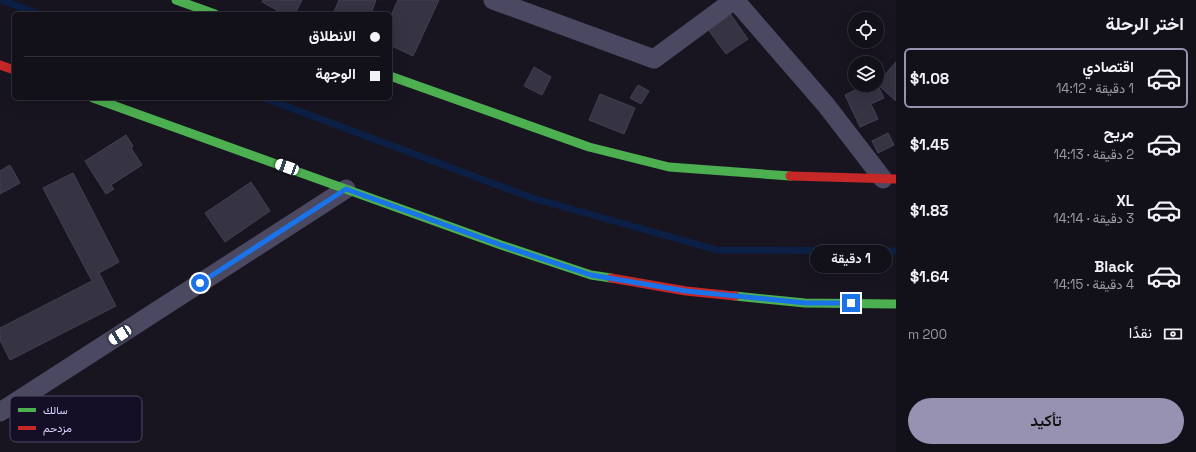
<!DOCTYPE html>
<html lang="ar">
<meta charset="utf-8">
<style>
:root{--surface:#121019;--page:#1f1e26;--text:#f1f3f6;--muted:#9c9da2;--line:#313038;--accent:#9792b1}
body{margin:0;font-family:"Space Grotesk",Vazirmatn,sans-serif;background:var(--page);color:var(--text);direction:rtl;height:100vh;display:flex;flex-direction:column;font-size:15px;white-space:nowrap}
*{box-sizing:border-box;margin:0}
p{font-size:13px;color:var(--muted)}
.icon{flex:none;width:22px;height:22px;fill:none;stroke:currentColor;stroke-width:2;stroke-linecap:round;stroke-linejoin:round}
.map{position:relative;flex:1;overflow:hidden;direction:ltr}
.drawer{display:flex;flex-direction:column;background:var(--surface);width:300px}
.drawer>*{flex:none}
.hud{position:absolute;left:12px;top:12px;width:380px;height:88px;border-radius:6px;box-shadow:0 4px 16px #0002,0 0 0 1px var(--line);direction:rtl;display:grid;align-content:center;height:88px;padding:0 12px;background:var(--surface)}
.tools{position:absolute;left:848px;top:12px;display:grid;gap:8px}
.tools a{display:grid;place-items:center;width:36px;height:36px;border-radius:50%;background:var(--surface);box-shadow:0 4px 16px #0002,0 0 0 1px var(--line);font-size:20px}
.end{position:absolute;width:18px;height:18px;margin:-9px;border:5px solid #1a73e8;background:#fff;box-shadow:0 0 0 2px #fff}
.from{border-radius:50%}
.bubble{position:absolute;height:28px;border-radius:14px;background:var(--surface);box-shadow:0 4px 16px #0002,0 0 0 1px var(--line);font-size:13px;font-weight:600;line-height:28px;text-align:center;direction:rtl}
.car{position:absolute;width:12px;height:24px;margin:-12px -6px;border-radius:5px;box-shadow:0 0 3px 1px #0007;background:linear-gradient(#fff 24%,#345 0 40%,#fff 0 76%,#345 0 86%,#fff 0)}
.hud b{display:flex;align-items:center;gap:14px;height:38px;font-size:15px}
.hud b+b{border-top:1px solid var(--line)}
.hud i{width:10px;height:10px;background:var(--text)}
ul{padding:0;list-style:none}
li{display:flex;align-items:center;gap:12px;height:60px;margin:0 8px 6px;padding:0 4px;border:2px solid transparent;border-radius:6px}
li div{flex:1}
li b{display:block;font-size:15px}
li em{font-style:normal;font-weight:600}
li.current{border-color:var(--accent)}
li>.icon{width:36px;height:36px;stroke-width:1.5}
h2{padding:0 12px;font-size:18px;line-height:48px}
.pay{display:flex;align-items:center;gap:10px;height:44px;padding:0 12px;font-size:15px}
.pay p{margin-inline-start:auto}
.button{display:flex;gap:8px;margin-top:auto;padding:8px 12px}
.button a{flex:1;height:46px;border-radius:24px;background:var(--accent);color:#111;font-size:16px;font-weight:600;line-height:46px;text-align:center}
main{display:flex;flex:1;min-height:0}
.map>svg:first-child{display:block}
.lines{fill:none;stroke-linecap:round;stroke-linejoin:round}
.stream{stroke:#0c1f45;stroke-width:7}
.building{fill:#363343;stroke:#453f55}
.street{stroke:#4b4962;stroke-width:19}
.fast{stroke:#4caf50;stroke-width:9}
.jam{stroke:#c62828;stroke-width:9}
.route{stroke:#1a73e8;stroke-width:5}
.key{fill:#140f27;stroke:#504a68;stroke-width:1}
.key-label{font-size:11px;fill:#dbd5ff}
</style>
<main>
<section class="drawer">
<h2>اختر الرحلة</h2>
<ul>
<li class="current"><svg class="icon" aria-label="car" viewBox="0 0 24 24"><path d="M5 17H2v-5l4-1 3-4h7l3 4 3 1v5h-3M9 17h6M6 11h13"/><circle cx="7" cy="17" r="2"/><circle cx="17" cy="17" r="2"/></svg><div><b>اقتصادي</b><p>1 دقيقة · 14:12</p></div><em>$1.08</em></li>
<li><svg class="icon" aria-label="car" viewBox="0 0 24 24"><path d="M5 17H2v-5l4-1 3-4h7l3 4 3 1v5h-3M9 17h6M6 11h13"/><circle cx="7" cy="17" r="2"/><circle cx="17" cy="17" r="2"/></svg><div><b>مريح</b><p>2 دقيقة · 14:13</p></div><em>$1.45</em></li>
<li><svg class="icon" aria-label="car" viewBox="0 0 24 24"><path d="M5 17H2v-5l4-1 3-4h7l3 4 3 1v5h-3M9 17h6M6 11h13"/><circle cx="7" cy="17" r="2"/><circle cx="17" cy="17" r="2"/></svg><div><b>XL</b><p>3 دقيقة · 14:14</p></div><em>$1.83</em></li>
<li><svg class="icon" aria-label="car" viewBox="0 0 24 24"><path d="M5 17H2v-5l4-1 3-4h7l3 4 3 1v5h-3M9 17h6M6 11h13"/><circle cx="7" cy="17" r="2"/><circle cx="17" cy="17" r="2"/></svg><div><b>Black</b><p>4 دقيقة · 14:15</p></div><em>$1.64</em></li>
</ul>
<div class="pay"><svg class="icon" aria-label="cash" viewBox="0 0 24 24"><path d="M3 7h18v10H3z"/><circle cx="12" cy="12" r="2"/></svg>نقدًا<p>200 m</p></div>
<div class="button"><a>تأكيد</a></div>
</section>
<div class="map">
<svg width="896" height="452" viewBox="0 0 896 452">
<rect width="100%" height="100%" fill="#181521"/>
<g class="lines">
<path class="stream" d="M1,0L39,14
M264,98L532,198L717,250L896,251"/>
</g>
<path class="building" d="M263,0H302L295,14H284L262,2Z
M339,0H376L371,14H333Z
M398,0H439L413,56L390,45V18Z
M729,12L748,39L726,54L707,28Z
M896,62V101L877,84Z
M534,67L551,77L542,95L524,86Z
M877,84L884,98L871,104L878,119L860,127L845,95L866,85H877Z
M638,85L649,91L641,104L630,98Z
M600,94L635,108L624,134L589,120Z
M888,133L894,145L878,153L872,141Z
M126,135L133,146L131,148L142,165L111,185L114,189L106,194L85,161Z
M10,165L20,183L0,194V171Z
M73,173L119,262L99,273L116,306L10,360L0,340V328L92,281L43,188Z
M251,182L270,211L225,242L205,213Z"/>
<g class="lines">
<path class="street" d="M493,0L654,59L734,0
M735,0L826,105L883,179
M0,412L346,189"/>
<path class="fast" d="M176,0L215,14
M390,76L589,147L669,167L790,176
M93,98L501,245L591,275L611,278
M735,296L805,303L896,304"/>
<path class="jam" d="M0,65L14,70
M790,176L896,179
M611,278L686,291L735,296"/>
</g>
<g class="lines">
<path class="route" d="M200,283L346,189L501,245L591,275L686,291L806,303H851"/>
</g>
<rect x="10" y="396" width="132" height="46" rx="6" class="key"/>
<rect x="18" y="408" width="18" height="4" fill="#4caf50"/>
<rect x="18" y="426" width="18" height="4" fill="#c62828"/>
<g class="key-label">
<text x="43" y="414">سالك</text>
<text x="43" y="432">مزدحم</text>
</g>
</svg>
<div class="tools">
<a><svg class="icon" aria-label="locate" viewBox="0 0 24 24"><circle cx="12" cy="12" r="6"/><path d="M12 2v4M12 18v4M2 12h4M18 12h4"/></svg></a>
<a><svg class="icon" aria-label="layers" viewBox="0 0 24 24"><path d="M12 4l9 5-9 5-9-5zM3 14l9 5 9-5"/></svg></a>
</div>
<i class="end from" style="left:200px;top:283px"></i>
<i class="end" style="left:851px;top:303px"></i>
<div class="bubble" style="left:810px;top:245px;width:82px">1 دقيقة</div>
<i class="car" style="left:287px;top:167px;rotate:290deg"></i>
<i class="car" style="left:120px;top:335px;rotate:237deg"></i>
<div class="hud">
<b><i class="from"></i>الانطلاق</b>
<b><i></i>الوجهة</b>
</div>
</div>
</main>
